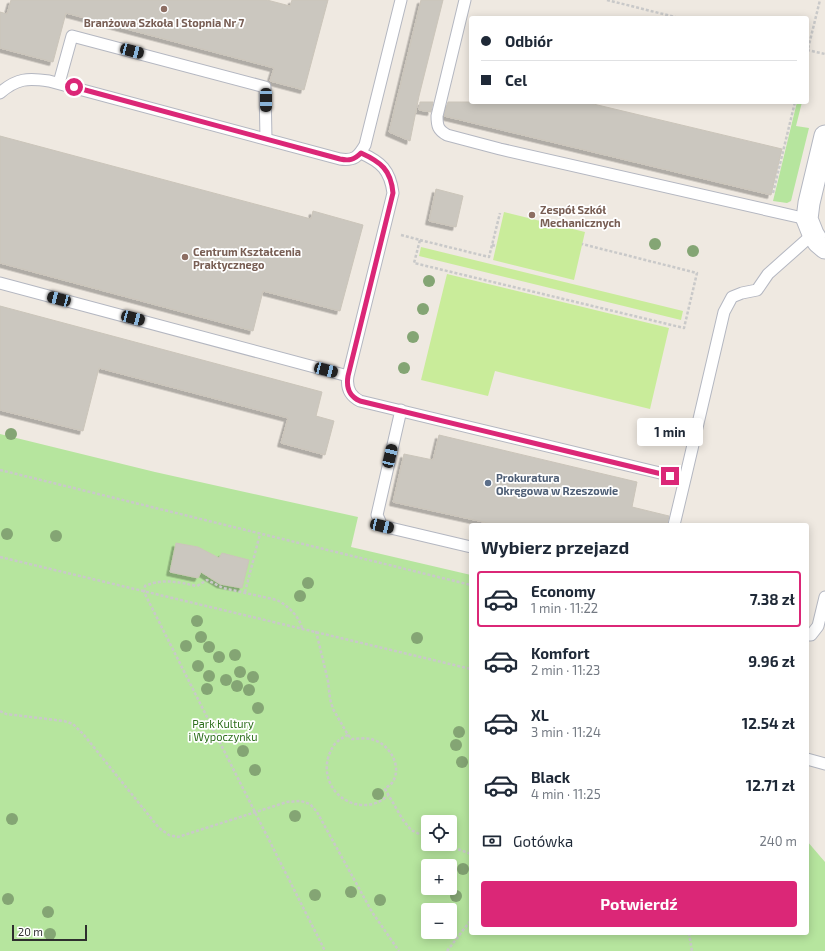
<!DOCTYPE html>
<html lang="pl">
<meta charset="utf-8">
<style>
:root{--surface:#fff;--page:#f6f6f7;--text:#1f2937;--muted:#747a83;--line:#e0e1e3;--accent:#db2777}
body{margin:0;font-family:"Exo 2",sans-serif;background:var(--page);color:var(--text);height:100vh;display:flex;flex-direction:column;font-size:15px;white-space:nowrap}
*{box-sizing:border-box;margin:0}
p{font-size:13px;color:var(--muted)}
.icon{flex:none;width:22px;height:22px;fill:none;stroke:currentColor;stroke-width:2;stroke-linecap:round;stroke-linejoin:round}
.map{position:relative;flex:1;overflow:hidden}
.details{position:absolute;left:469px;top:523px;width:340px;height:412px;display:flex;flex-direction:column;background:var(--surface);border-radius:4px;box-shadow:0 2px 10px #0003}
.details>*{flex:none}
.guide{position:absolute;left:469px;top:16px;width:340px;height:88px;border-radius:4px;box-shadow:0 2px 10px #0003;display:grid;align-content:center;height:88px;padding:0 12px;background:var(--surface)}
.buttons{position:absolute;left:421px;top:815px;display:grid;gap:8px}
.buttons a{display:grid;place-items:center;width:36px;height:36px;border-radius:4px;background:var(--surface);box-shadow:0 2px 10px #0003;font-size:20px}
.scale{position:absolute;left:12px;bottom:10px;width:75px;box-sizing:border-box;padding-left:4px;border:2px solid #2e2e2e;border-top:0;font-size:11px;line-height:14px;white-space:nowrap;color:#2e2e2e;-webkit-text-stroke:3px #fff;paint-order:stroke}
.end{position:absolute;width:18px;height:18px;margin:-9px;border:5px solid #db2777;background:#fff;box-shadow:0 0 0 2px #fff}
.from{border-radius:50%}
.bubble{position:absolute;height:28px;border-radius:4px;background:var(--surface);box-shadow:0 2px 10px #0003;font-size:13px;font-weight:700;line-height:28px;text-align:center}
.car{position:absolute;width:12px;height:24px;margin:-12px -6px;border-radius:5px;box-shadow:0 0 3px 1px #0007;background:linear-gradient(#222 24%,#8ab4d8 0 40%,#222 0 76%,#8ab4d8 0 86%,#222 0)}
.guide b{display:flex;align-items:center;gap:14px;height:38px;font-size:15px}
.guide b+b{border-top:1px solid var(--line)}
.guide i{width:10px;height:10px;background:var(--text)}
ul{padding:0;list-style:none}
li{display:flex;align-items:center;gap:12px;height:56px;margin:0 8px 6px;padding:0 4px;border:2px solid transparent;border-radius:4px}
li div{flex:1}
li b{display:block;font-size:15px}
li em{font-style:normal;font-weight:700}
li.on{border-color:var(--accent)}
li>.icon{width:36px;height:36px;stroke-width:1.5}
h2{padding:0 12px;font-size:18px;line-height:48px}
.pay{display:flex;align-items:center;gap:10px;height:44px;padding:0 12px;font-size:15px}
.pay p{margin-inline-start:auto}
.primary-button{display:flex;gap:8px;margin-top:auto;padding:8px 12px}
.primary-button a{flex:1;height:46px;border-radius:4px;background:var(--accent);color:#fff;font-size:16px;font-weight:700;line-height:46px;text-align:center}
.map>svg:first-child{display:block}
.green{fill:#b6e59e;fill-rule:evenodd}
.pitch{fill:#c9ec9a}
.building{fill:#cbc7bf;stroke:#cbc5ba;filter:url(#shadow)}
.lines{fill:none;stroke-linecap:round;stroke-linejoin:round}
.service-casing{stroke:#b4b7c1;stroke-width:13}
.minor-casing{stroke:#b4b7c1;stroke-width:23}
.path{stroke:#c9c9c9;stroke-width:2.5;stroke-dasharray:3 2;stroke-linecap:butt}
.service{stroke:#fff;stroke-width:11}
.minor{stroke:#fff;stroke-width:21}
.tree{fill:#84a574}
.route{stroke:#db2777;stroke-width:5}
.education-dot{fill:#8d6e63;stroke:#fff;stroke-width:1.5}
.service-dot{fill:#5c6f8a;stroke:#fff;stroke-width:1.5}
.labels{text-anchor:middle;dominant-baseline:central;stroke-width:3.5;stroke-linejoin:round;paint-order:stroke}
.education-label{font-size:11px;font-weight:bold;fill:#785e54;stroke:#fff;text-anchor:start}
.service-label{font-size:11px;font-weight:bold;fill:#4e5e75;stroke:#fff;text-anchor:start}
.park-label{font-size:11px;fill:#2c6e1b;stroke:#fff}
</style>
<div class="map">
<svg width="825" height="951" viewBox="0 0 825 951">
<defs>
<filter id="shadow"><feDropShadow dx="-3.5" dy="3.5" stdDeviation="0" flood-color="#0004"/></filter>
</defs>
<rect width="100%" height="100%" fill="#efe9e1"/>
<path class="green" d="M797,102H802L796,126L809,128L791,201L787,203L773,201Z
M0,434L155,472L358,517L351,547L471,575V933H807V841L825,862V951H0ZM428,822H450V844H428ZM428,866H450V888H428ZM428,910H450V932H428Z"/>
<path class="pitch" d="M504,212L585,232L574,280L493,260Z
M421,247L683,311L681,320L419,256Z
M447,274L669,328L650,409L495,371L488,396L421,380Z"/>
<path class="building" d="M11,0H267L290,6L292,0H328L304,90L270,81L274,68L66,13L53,62L0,48V12L7,14Z
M421,0H443L419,96L410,141L389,132Z
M420,102H433L431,112L419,110Z
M448,102H585L782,149L771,195L444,116Z
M0,136L311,219L313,211L363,225L340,311L263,291L253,331L0,263Z
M436,189L463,196L456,227L429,221Z
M0,306L322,392L316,416L334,421L325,455L281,443L288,418L99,368L83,431L0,410Z
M439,435L637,482L632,507L669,516L667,525H497L393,502L404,454L433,460Z
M176,543L198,547L219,558L222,553L249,560L242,588L220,584L201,572L198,578L170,572Z"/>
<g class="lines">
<defs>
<path id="service" d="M465,0L437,116C437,126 438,130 447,135L500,149L807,219
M59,83L72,36L265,87L266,139
M0,93C17,78 28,78 49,81L340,159C354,161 358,157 365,145L401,0
M361,153C381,162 390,170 393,193L348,376C346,388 350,396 360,401L685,479L724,312L732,297L742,293L757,290L768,274L813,234
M0,283L348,376
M401,410L377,515L382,526L471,547
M674,525L685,479
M807,635H811L818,626L825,597
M807,759L825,764"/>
<path id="minor" d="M825,136L809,203L807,219L813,234L818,242L825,248"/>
</defs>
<use href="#service" class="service-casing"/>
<use href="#minor" class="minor-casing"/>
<path class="path" d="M607,0L679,18
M807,50L825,54
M807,53L820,0
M773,193L795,102
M401,235L420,240L414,263L684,328L697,273L582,244
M420,240L489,257L500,213
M492,245L496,246
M0,470L471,585
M0,557L471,669
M245,592L260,534
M302,628C299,616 288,606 277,600L223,588L207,580L197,586C177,582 164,578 145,586L144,592L325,951
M316,631L328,681L330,699L333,709L348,735L352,739C359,739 367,737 374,740C390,745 403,767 392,783C390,785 387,787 385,789L403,820L411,830L428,838
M0,711L6,714L64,721L73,724L84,735L159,828L169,835L178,837L287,802L301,801L310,804L317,812L372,912L399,951
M348,735C344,737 340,739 337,742C333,745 331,750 329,755C320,780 339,806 366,805C374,805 381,801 388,796
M444,844L471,854
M689,933L692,951
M447,951L471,920"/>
<use href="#service" class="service"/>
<use href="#minor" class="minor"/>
</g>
<g class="tree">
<circle cx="655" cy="244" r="6"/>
<circle cx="693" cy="251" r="6"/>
<circle cx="429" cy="281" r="6"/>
<circle cx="423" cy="309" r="6"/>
<circle cx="413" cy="337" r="6"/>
<circle cx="404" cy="368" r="6"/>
<circle cx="11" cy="434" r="6"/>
<circle cx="7" cy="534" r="6"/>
<circle cx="56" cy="536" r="6"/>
<circle cx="308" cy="583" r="6"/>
<circle cx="300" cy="596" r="6"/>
<circle cx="197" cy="621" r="6"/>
<circle cx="201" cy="637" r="6"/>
<circle cx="417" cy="638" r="6"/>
<circle cx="186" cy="646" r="6"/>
<circle cx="209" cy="647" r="6"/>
<circle cx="235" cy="655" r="6"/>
<circle cx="219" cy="657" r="6"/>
<circle cx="198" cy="666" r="6"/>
<circle cx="240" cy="672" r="6"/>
<circle cx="209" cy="676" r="6"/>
<circle cx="253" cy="677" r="6"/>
<circle cx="226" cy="680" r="6"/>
<circle cx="237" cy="686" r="6"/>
<circle cx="207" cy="689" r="6"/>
<circle cx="249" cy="690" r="6"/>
<circle cx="258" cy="708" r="6"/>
<circle cx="459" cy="732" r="6"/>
<circle cx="456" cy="745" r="6"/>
<circle cx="243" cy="751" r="6"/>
<circle cx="462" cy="762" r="6"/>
<circle cx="255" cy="770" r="6"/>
<circle cx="378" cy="794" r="6"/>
<circle cx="295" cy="816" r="6"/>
<circle cx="12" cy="819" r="6"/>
<circle cx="463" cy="869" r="6"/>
<circle cx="351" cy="892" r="6"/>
<circle cx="315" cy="895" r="6"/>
<circle cx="456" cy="896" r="6"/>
<circle cx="8" cy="899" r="6"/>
<circle cx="380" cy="900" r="6"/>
<circle cx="48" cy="912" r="6"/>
<circle cx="50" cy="934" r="6"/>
</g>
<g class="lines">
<path class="route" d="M74,87L340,159C349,161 354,160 361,153C381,162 391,170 393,193L348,376C346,388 349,396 360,401L670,476"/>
</g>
<g class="education-dot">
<circle cx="164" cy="9" r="4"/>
<circle cx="532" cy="215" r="4"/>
<circle cx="185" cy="257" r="4"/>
</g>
<circle class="service-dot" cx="488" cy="483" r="4"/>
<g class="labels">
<g class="education-label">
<text x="164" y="22" text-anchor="middle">Branżowa Szkoła I Stopnia Nr 7</text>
<text x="540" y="209">Zespół Szkół<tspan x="540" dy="13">Mechanicznych</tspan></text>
<text x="193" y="251">Centrum Kształcenia<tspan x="193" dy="13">Praktycznego</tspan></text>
</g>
<g class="service-label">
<text x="496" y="477">Prokuratura<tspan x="496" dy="13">Okręgowa w Rzeszowie</tspan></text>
</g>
<g class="park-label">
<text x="223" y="723">Park Kultury<tspan x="223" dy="13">i Wypoczynku</tspan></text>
</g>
</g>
</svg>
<div class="buttons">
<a><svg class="icon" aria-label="locate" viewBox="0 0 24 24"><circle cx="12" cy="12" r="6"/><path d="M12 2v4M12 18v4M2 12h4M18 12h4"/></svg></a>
<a>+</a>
<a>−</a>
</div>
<div class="scale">20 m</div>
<i class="end from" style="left:74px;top:87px"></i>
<i class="end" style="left:670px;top:476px"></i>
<div class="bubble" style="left:637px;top:418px;width:66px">1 min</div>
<i class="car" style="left:132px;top:51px;rotate:105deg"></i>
<i class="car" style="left:266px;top:100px;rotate:180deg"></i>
<i class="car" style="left:59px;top:299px;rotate:285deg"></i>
<i class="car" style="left:133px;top:318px;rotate:105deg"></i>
<i class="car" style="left:326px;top:370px;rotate:105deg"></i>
<i class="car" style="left:390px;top:456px;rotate:13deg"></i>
<i class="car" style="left:382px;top:526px;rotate:103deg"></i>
<div class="guide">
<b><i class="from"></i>Odbiór</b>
<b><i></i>Cel</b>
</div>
<section class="details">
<h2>Wybierz przejazd</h2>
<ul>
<li class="on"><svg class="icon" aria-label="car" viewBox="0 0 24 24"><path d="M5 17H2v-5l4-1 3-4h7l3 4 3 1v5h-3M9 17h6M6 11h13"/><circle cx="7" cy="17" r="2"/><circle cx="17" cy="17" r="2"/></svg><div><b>Economy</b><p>1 min · 11:22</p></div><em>7.38 zł</em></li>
<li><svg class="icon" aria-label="car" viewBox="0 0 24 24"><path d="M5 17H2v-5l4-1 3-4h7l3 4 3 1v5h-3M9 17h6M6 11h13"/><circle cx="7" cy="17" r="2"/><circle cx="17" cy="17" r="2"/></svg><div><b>Komfort</b><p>2 min · 11:23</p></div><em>9.96 zł</em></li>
<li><svg class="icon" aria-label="car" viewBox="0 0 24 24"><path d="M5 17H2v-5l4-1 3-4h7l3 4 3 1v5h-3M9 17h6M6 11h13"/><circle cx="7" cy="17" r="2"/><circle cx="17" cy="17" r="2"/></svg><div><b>XL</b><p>3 min · 11:24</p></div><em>12.54 zł</em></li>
<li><svg class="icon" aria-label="car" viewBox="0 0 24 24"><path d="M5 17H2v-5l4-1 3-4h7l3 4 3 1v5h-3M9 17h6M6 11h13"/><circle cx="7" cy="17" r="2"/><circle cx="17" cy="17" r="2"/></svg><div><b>Black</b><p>4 min · 11:25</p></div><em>12.71 zł</em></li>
</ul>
<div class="pay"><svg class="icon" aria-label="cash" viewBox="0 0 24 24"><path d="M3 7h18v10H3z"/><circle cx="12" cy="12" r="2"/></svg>Gotówka<p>240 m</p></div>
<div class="primary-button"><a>Potwierdź</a></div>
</section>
</div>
